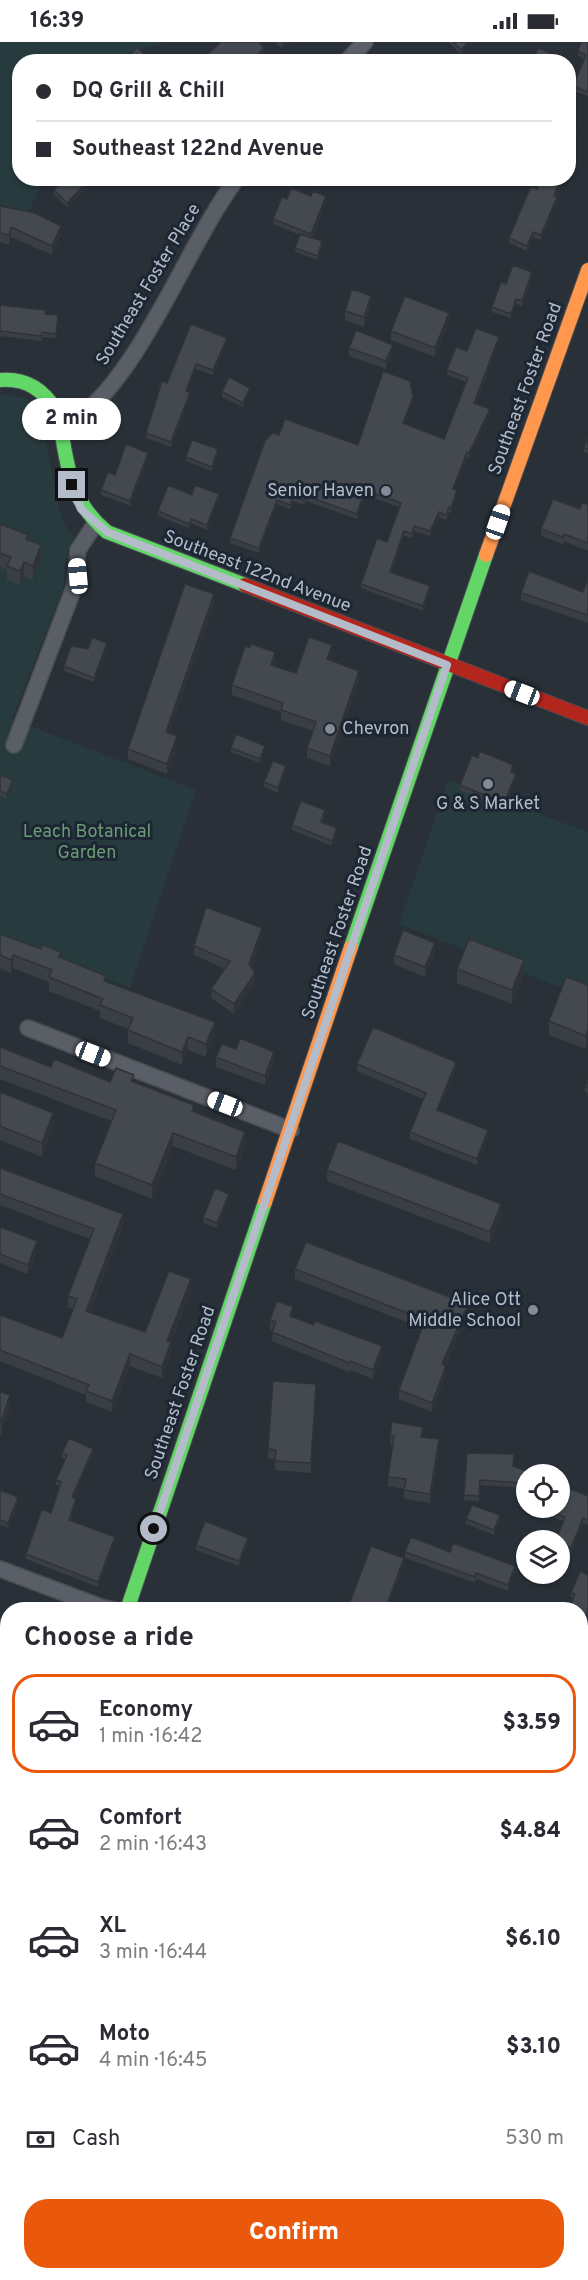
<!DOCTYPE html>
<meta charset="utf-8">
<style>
:root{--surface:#fff;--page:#f7f7f7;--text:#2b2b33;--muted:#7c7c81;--line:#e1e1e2;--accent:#ea580c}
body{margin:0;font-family:Overpass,sans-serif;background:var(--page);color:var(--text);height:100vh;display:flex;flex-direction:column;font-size:22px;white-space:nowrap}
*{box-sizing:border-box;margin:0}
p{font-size:20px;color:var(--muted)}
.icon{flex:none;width:33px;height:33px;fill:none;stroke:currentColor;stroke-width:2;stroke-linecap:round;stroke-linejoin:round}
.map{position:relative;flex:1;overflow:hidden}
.details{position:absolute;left:0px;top:1560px;width:588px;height:678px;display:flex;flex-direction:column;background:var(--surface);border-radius:24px 24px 0 0;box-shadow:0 2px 4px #0004}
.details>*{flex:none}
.banner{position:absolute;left:12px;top:12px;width:564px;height:132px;border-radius:24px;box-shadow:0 2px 4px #0004;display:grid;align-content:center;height:132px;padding:0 24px;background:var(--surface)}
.fabs{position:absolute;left:516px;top:1422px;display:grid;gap:12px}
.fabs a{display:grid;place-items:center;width:54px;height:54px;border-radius:50%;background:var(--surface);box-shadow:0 2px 4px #0004;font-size:30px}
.end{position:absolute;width:27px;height:27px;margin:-14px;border:8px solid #b4bcc9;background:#111;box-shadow:0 0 0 3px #111}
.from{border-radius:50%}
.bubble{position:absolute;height:42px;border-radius:21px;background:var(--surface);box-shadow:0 2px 4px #0004;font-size:20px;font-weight:800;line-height:42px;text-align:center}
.car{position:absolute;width:18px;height:36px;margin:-18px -9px;border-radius:8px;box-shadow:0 0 4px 2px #0007;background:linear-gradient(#fff 24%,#345 0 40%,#fff 0 76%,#345 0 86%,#fff 0)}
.banner b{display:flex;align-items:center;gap:21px;height:57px;font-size:22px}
.banner b+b{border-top:2px solid var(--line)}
.banner i{width:15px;height:15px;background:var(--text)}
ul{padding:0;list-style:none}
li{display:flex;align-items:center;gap:18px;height:99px;margin:0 12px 9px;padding:0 12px;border:3px solid transparent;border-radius:24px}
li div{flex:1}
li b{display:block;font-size:22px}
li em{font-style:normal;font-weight:800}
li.current{border-color:var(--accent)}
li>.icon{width:54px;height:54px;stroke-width:1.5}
h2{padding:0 24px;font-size:27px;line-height:72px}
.pay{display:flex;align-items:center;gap:15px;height:66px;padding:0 24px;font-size:22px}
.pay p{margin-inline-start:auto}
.cta{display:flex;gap:12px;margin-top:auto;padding:12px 24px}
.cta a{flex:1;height:69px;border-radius:24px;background:var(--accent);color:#fff;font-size:24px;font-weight:800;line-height:69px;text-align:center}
.status{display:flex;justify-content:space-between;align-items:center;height:42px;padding:0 30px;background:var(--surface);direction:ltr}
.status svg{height:16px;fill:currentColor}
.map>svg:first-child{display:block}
.green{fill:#273a3e}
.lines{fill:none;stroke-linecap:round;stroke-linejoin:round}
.street-casing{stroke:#484c53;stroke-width:18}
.fast-casing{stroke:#484c53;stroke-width:16}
.slow-casing{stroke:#484c53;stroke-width:16}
.jam-casing{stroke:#484c53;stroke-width:16}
.street{stroke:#5a5e66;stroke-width:15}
.fast{stroke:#63d668;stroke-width:14}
.slow{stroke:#ff974d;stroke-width:14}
.jam{stroke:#b3261e;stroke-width:14}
.wall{fill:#3a3f45}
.shaded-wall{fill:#303338}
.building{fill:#444950;stroke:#303338;stroke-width:1.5}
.route{stroke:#b4bcc9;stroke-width:8}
.poi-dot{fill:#848b96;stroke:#1d2633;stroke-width:2}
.labels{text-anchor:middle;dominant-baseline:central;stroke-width:6;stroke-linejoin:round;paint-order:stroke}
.street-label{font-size:18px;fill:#b4bcc9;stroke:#1d2633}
.poi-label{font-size:18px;fill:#b4bcc9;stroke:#1d2633;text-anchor:end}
.park-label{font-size:18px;fill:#6b9a76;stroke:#1d2633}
</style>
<div class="status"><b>16:39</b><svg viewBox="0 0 49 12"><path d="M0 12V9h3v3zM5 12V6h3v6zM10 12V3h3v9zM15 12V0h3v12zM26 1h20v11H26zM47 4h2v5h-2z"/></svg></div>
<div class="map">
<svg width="588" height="2238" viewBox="0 0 588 2238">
<rect width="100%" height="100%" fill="#2a3038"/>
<path class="green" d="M0,0H164L109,19L20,20V136L44,137L27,172L0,163Z
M5,352L26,356L39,369L60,469L65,483L74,495L67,510L64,544L12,677L196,748L130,946L0,895V353Z
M448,738L588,790V956L399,882Z"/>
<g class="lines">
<defs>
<path id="street" d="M346,20L365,0
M62,389C142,337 180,214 237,136
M14,703L75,543L78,508L95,482
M28,986L291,1088
M0,1527L101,1565L114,1568
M580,1741L588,1744
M0,1903L8,1906"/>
<path id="fast" d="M0,338C27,336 44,348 58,371C68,420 66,456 107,490L245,543
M351,905L486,513
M127,1568L265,1160"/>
<path id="slow" d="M486,513L588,228
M265,1160L351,905"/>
<path id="jam" d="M245,543L588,676
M0,1947L8,1925"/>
</defs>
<use href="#street" class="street-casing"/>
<use href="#fast" class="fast-casing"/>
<use href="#slow" class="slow-casing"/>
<use href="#jam" class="jam-casing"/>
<use href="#street" class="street"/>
<use href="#fast" class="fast"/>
<use href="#slow" class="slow"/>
<use href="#jam" class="jam"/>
</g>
<path class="wall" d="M275,0H290L282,7Z
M448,0H473L461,12Z
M588,0V54L573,49V44L584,17L578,14V9Z
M540,136H562L556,155L557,160L541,198L533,195L527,209L509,201V196L537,147Z
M86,146L67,165L54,153V148Z
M287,157L326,159L312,196L322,204L318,218L295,210V206L300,193L273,182V177Z
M0,164L61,193L52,213L11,195L9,203L0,200Z
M532,235L522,264L516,262L511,276L492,270V265L506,242Z
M0,263L45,272L58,278L56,296L42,295L41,299L0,294Z
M371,263L364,285L345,278V269Z
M449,280L435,315L391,298V289Z
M499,300L476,361L490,372L469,416L467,415L454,447L457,453L451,471L449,470L446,478L439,475L430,494L414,489L412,496L404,494L392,530L430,549L423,569L361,546V542L387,500L399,465L365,453L357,477L306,459L304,463L293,459L290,467L277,462L259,511L230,501V496L279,393L358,403L413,360L404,382L444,397L466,340L447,333V328L467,309Z
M227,301L213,333L196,327L187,349L190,355L171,405L146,396V391L167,341Z
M349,306L393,310L386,327L349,314Z
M222,350H250L243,365L222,355Z
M588,395V412L584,410V406Z
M218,412L212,429L186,419V415Z
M148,416L130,464L101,453V448L115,433Z
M192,453L219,457L207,488L191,481L189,486L158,474V469Z
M588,463V509L564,499L563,502L541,494V487Z
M0,482L28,498L41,516L33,538L24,534L20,543L7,538V528L0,525Z
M588,536V581L521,558V551L583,550Z
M214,562L169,691L177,704L167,732L128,717V707Z
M107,606L94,640L64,629V624L88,607Z
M332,613L330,618L359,639L330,724L307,716V706L313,689L281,678V670L232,653V643L275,620L274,624L296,631Z
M231,706L265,708L260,721L231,710Z
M478,716L513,728L512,731L516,737L504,766L460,748V743Z
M286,729L278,751L264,745V740Z
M0,734L13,742L7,757L0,754Z
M325,773L323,780L337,791L332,804L292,788V783Z
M0,892L61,915L106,940L215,993L206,1015L188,1008L182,1023L128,1001V987L100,976V969L49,949V940L13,926L11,931L0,926Z
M262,896L251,925L255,940L234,972L211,956V947L225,927L194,913V904Z
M435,910L425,935L394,922V913Z
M457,927L524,932L512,962L457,941Z
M588,943L586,1007L549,993V979Z
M0,1005L51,1025L110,1040H134L194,1070L245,1103L236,1128L173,1104L152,1157L95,1134V1121L111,1079L0,1037Z
M236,1007L274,1019L265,1043L216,1025V1015Z
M357,1022L456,1027L439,1068L488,1094L477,1123L410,1097V1090L423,1057L357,1029Z
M588,1037V1051L585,1050V1045Z
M0,1050L53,1085L42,1115L0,1098Z
M0,1126L123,1184L90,1270L145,1290L191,1249L171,1301V1312L162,1336L130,1324L112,1370L86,1360V1353L0,1319V1273L62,1296L73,1267L68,1265V1254L90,1197L0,1163Z
M327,1128L501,1173L490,1201L327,1139Z
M229,1157L217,1186L203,1181V1176Z
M0,1187L37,1208L28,1232L0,1221Z
M295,1227L468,1271L446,1323V1333L432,1370L399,1357V1348L422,1286L295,1237Z
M293,1275L382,1313L373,1337L350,1328L349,1330L272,1299L273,1289L270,1287V1278Z
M0,1350L10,1367L1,1393H0Z
M316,1352L311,1431L275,1428V1417H268V1407Z
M390,1394L423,1395L439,1407L430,1461L404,1457V1447L388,1444V1435L393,1403H390Z
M62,1411L93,1412L73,1456L76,1462L71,1478L115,1500L98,1545L26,1517V1512L51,1471L60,1444L56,1443V1438L65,1417L62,1416Z
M467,1411L513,1424L526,1432V1465L519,1462V1457L524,1446L480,1443L479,1459L464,1458Z
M0,1448L18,1460L8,1486L0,1483Z
M588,1454V1483L583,1481L571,1510L560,1506V1498L563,1479L528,1466H560Z
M466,1477L500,1478L494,1493L466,1482Z
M248,1501L239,1524L196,1508V1503Z
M405,1510H450L515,1530L508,1549L476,1537L475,1541L405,1516Z
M588,1533L584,1583L580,1582V1568L573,1556L571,1555V1551Z
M8,1677V1701L4,1700V1687Z
M8,1721V1783L1,1799L0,1798V1726Z
M588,1794V1864L580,1861V1850L583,1843L580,1842V1800L585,1801Z
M580,1935L588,1937V2000L583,1998V1993L586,1986L580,1983Z
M588,2032V2104L585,2111L580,2109V2048Z
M8,2071V2149L0,2146V2091Z
M160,2230H200L198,2237L196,2236L195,2238H157Z
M429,2230H573V2235L571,2238H440L441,2235Z"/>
<path class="shaded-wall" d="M285,0H290L282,7V2Z
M468,0H473L461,12V8Z
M264,6V11L255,20H250Z
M577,88V92L568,117V113Z
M560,136H562L554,159V154Z
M86,141V146L67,165V161Z
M326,154V159L311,197V192Z
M557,155V160L541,198V193Z
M61,184V193L52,213V204Z
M11,185V195L9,203V193Z
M533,190V195L527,209V204Z
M322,199V204L318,218V214Z
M532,230V235L522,264V259Z
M371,254V263L364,285V275Z
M516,257V262L511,276V272Z
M449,271V280L435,315V306Z
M499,295V300L474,365V361Z
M227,296V301L213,333V328Z
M393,303V310L386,327V319Z
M196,322V327L186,353V349Z
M250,346V350L243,365V361Z
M190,350V355L171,405V400Z
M413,355V360L403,386V381Z
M490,367V372L469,416V411Z
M218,407V412L212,429V425Z
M467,410V415L453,452V447Z
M148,411V416L130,464V459Z
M365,448V453L357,477V472Z
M457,448V453L451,471V466Z
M219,452V457L207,488V483Z
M277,458V462L259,511V506Z
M439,470V475L430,494V489Z
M404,489V494L390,535V530Z
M41,503V516L33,538V524Z
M24,520V534L20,543V529Z
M430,544V549L423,569V564Z
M214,552V562L166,699V690Z
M107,601V606L94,640V636Z
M332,603V613L327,627V617Z
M275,610V620L271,633V623Z
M359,629V639L330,724V714Z
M177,694V704L167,732V722Z
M265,704V708L260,721V717Z
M286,724V729L278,751V746Z
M516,732V737L504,766V761Z
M13,738V742L7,757V752Z
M337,786V791L332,804V799Z
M262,886V896L249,931V922Z
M435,901V910L425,935V925Z
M13,913V926L11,931V918Z
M524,918V932L512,962V948Z
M255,931V940L234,972V962Z
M215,980V993L206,1015V1002Z
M588,988V1002L586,1007V994Z
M188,995V1008L182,1023V1010Z
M274,1010V1019L265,1043V1034Z
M456,1020V1027L437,1074V1068Z
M53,1071V1085L42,1115V1101Z
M488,1088V1094L477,1123V1117Z
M245,1090V1103L236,1128V1115Z
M173,1091V1104L152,1157V1143Z
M229,1152V1157L217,1186V1181Z
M501,1162V1173L490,1201V1190Z
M123,1172V1184L86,1280V1269Z
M37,1199V1208L28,1232V1223Z
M191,1237V1249L171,1301V1312L162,1336V1325L167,1299Z
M468,1262V1271L442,1332V1322Z
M293,1265V1274L290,1283V1274Z
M382,1304V1313L373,1337V1328Z
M130,1312V1324L112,1370V1359Z
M446,1324V1333L432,1370V1361Z
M316,1342V1352L311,1431V1421Z
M10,1353V1367L1,1393V1380Z
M439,1397V1407L430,1461V1452Z
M93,1407V1412L72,1460V1455Z
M18,1455V1460L8,1486V1481Z
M76,1457V1462L69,1483V1478Z
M500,1473V1478L494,1493V1488Z
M583,1476V1481L571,1510V1506Z
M115,1495V1500L98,1545V1540Z
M248,1496V1501L239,1524V1519Z
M404,1516V1523L387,1568H385Z
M515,1524V1530L508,1549V1543Z
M588,1568V1573L584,1583V1578Z
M8,1774V1783L1,1799V1790Z
M6,2200V2210L0,2226V2216Z
M192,2230H196L195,2238H189Z
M289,2230H291L288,2238H286Z"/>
<path class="building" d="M221,0H259L264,6L250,20H248L245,16L241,20H203L202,18Z
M453,0H468L461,8Z
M581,0H588V50L573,44L586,13L578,9Z
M137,5L152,20H124Z
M538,6L550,11L547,20H533Z
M568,85L577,88L568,113Z
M66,136H81L86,141L67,161L54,148Z
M540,136H560L554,154L557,155L541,193L533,190L527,204L509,196L531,144L537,147Z
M291,146L311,154L313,149L326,154L311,192L273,177L282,155L287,157Z
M0,164L35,171L61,184L52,204L11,185L9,193L0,191Z
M300,192L322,199L318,214L295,206Z
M513,223L532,230L522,259L516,257L511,272L492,265L501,240L506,242Z
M352,247L371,254L364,275L345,269Z
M405,254L449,271L435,306L391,289Z
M0,263L46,268L45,272L58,273L56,292L42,290L41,294L0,289Z
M191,282L227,296L213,328L196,322L186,349L190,350L171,400L146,391L162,339L167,341Z
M476,286L499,295L474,361L490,367L469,411L467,410L453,447L457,448L451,466L449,465L446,473L439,470L430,489L414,484L412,492L404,489L390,530L430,544L423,564L361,542L377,496L387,500L401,461L365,448L357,472L306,454L304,458L293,454L290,463L277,458L259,506L230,496L265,399L272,391L279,393L285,377L358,403L383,329L410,339L413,355L403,381L444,397L468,336L447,328L456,305L467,309Z
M356,288L393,303L386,319L349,306Z
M229,335L250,346L243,361L222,350Z
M588,395V407L584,406Z
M192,398L218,407L212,425L186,415Z
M126,402L148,411L130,459L101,448L108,430L115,433Z
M168,443L192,453L195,443L219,452L207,483L191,477L189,482L158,469Z
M553,457L580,467L582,460L588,463V501L564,492L563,495L541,487Z
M0,482L28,493L26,497L41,503L33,524L24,520L20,529L7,524L11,515L0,511Z
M529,529L583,550L588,536V573L521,551Z
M185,542L214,552L166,690L177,694L167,722L128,707Z
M92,595L107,601L94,636L64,624L71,604L88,607Z
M309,595L332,603L327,617L359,629L330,714L307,706L316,680L281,668L283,661L232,643L245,604L250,606L251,602L275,610L271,623L296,631Z
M236,692L265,704L260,717L231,706Z
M480,709L513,723L511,730L516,732L504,761L460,743L472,713L478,716Z
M273,719L286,724L278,746L264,740Z
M0,733L13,738L7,752L0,749Z
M301,759L325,768L321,780L337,786L332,799L292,783Z
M206,865L262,886L249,922L255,931L234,962L211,947L230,919L194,904Z
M403,888L435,901L425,925L394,913Z
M0,892L41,907L43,903L61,910L59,915L106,934L104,939L215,980L206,1002L188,995L182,1010L128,988L133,976L100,963L103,957L49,935L52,928L13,913L11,918L0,913Z
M469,897L524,918L512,948L457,927Z
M566,935L588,943V988L586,994L549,979Z
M373,985L456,1020L437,1068L488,1088L477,1117L410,1090L426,1051L357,1022Z
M240,996L274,1010L265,1034L216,1015L222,1002L236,1007Z
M0,1005L51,1025L54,1017L110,1040L116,1026L134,1033L131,1039L194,1063L192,1069L245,1090L236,1115L173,1091L152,1143L95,1121L116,1068L0,1024Z
M588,1037V1046L585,1045Z
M0,1050L53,1071L42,1101L0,1084Z
M338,1099L501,1162L490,1190L327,1128Z
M0,1126L123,1172L86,1269L145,1290L169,1229L191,1237L167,1299L171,1300L162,1325L130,1312L112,1359L86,1349L89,1343L0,1308V1273L62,1296L77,1257L68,1254L94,1187L0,1152Z
M215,1146L229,1152L217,1181L203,1176Z
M1,1185L37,1199L28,1223L0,1212V1187Z
M306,1200L468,1262L442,1322L446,1324L432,1361L399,1348L425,1278L295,1227Z
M277,1259L293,1265L290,1274L314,1283L315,1279L382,1304L373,1328L350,1319L349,1321L272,1290L276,1280L270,1278Z
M273,1339L316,1342L311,1421L275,1419L276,1408L268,1407Z
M0,1350L10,1353L1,1380L0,1379Z
M392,1380L423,1385L421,1395L439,1397L430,1452L404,1448L406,1437L388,1435L394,1394H390Z
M69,1396L93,1407L72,1455L76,1457L69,1478L115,1495L98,1540L26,1512L42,1467L51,1471L61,1440L56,1438L67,1413L62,1411Z
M467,1411L514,1412L513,1424L534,1432H526V1460L519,1457L525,1441L480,1438L479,1454L464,1453Z
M560,1443L588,1454V1478L583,1476L571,1506L560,1501V1498H556L565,1475L540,1466H560Z
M0,1448L18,1455L8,1481L0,1478Z
M472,1463L500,1473L494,1488L466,1477Z
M205,1479L248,1496L239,1519L196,1503Z
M411,1495L450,1510L453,1501L515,1524L508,1543L476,1531L475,1535L405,1510Z
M371,1504L404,1516L385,1568H347Z
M580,1529L588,1533V1568L584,1578L580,1577V1568H569L575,1552L571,1551Z
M8,1677V1689L4,1687Z
M3,1719L8,1721V1774L1,1790L0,1789V1726Z
M588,1794V1859L580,1856V1850L585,1839L580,1837V1800L585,1801Z
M580,1935L588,1937V1995L583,1993L588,1981L580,1978Z
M588,2032V2099L585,2106L580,2105V2048Z
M8,2071V2135L0,2132V2091Z
M0,2198L6,2200L0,2216Z
M70,2230H97L107,2235L109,2230H134L153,2238H67Z
M160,2230H192L189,2238H157Z
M250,2230H289L286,2238H247Z
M331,2230H386L383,2238H328Z
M441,2230H572L570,2238H440L443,2231Z"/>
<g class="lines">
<path class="route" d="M72,443L81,467L107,490L447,623L154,1487"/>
</g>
<g class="poi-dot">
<circle cx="386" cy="449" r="6"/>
<circle cx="330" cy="687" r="6"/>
<circle cx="488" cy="742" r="6"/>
<circle cx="533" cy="1268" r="6"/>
</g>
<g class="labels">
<g class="street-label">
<text transform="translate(149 243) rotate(-59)">Southeast Foster Place</text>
<text transform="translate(526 347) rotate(-70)">Southeast Foster Road</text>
<text transform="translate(257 530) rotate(21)">Southeast 122nd Avenue</text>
<text transform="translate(338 891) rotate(-71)">Southeast Foster Road</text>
<text transform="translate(181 1351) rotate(-71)">Southeast Foster Road</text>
</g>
<g class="poi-label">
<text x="374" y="449">Senior Haven</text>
<text x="342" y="687" text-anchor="start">Chevron</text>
<text x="488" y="762" text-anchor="middle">G &amp; S Market</text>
<text x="521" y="1258">Alice Ott<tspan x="521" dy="21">Middle School</tspan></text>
</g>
<g class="park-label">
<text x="87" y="790">Leach Botanical<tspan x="87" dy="21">Garden</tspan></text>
</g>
</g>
</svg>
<div class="fabs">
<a><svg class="icon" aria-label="locate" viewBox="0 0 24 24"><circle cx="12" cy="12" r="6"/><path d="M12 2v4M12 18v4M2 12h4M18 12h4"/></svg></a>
<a><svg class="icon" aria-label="layers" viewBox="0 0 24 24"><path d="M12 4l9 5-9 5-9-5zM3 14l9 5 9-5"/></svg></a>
</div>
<i class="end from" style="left:154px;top:1487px"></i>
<i class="end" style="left:72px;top:443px"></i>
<div class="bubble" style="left:22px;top:356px;width:99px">2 min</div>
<i class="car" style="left:498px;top:480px;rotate:19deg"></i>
<i class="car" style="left:78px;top:534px;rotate:355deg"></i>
<i class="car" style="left:522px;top:651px;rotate:291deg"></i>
<i class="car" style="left:93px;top:1012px;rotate:111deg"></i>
<i class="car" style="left:225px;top:1062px;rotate:291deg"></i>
<div class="banner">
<b><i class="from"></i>DQ Grill &amp; Chill</b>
<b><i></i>Southeast 122nd Avenue</b>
</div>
<section class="details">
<h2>Choose a ride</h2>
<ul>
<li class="current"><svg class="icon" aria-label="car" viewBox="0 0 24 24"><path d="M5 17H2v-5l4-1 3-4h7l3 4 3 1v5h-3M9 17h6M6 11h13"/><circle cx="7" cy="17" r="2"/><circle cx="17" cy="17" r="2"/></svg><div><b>Economy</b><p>1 min · 16:42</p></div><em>$3.59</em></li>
<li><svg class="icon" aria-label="car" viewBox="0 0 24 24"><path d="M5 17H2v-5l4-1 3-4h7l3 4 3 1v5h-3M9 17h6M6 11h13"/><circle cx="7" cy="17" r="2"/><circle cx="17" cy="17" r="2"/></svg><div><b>Comfort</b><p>2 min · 16:43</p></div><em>$4.84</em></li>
<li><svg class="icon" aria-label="car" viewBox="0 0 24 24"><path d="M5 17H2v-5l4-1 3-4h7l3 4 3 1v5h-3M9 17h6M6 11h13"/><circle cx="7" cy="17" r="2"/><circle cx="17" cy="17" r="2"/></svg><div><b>XL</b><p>3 min · 16:44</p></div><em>$6.10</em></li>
<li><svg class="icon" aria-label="car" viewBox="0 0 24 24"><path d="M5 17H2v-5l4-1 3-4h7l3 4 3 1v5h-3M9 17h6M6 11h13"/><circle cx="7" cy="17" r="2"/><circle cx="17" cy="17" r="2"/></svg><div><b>Moto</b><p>4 min · 16:45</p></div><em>$3.10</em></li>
</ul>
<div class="pay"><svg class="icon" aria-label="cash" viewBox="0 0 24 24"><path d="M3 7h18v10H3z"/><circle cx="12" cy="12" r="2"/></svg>Cash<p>530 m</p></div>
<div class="cta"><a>Confirm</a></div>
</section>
</div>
